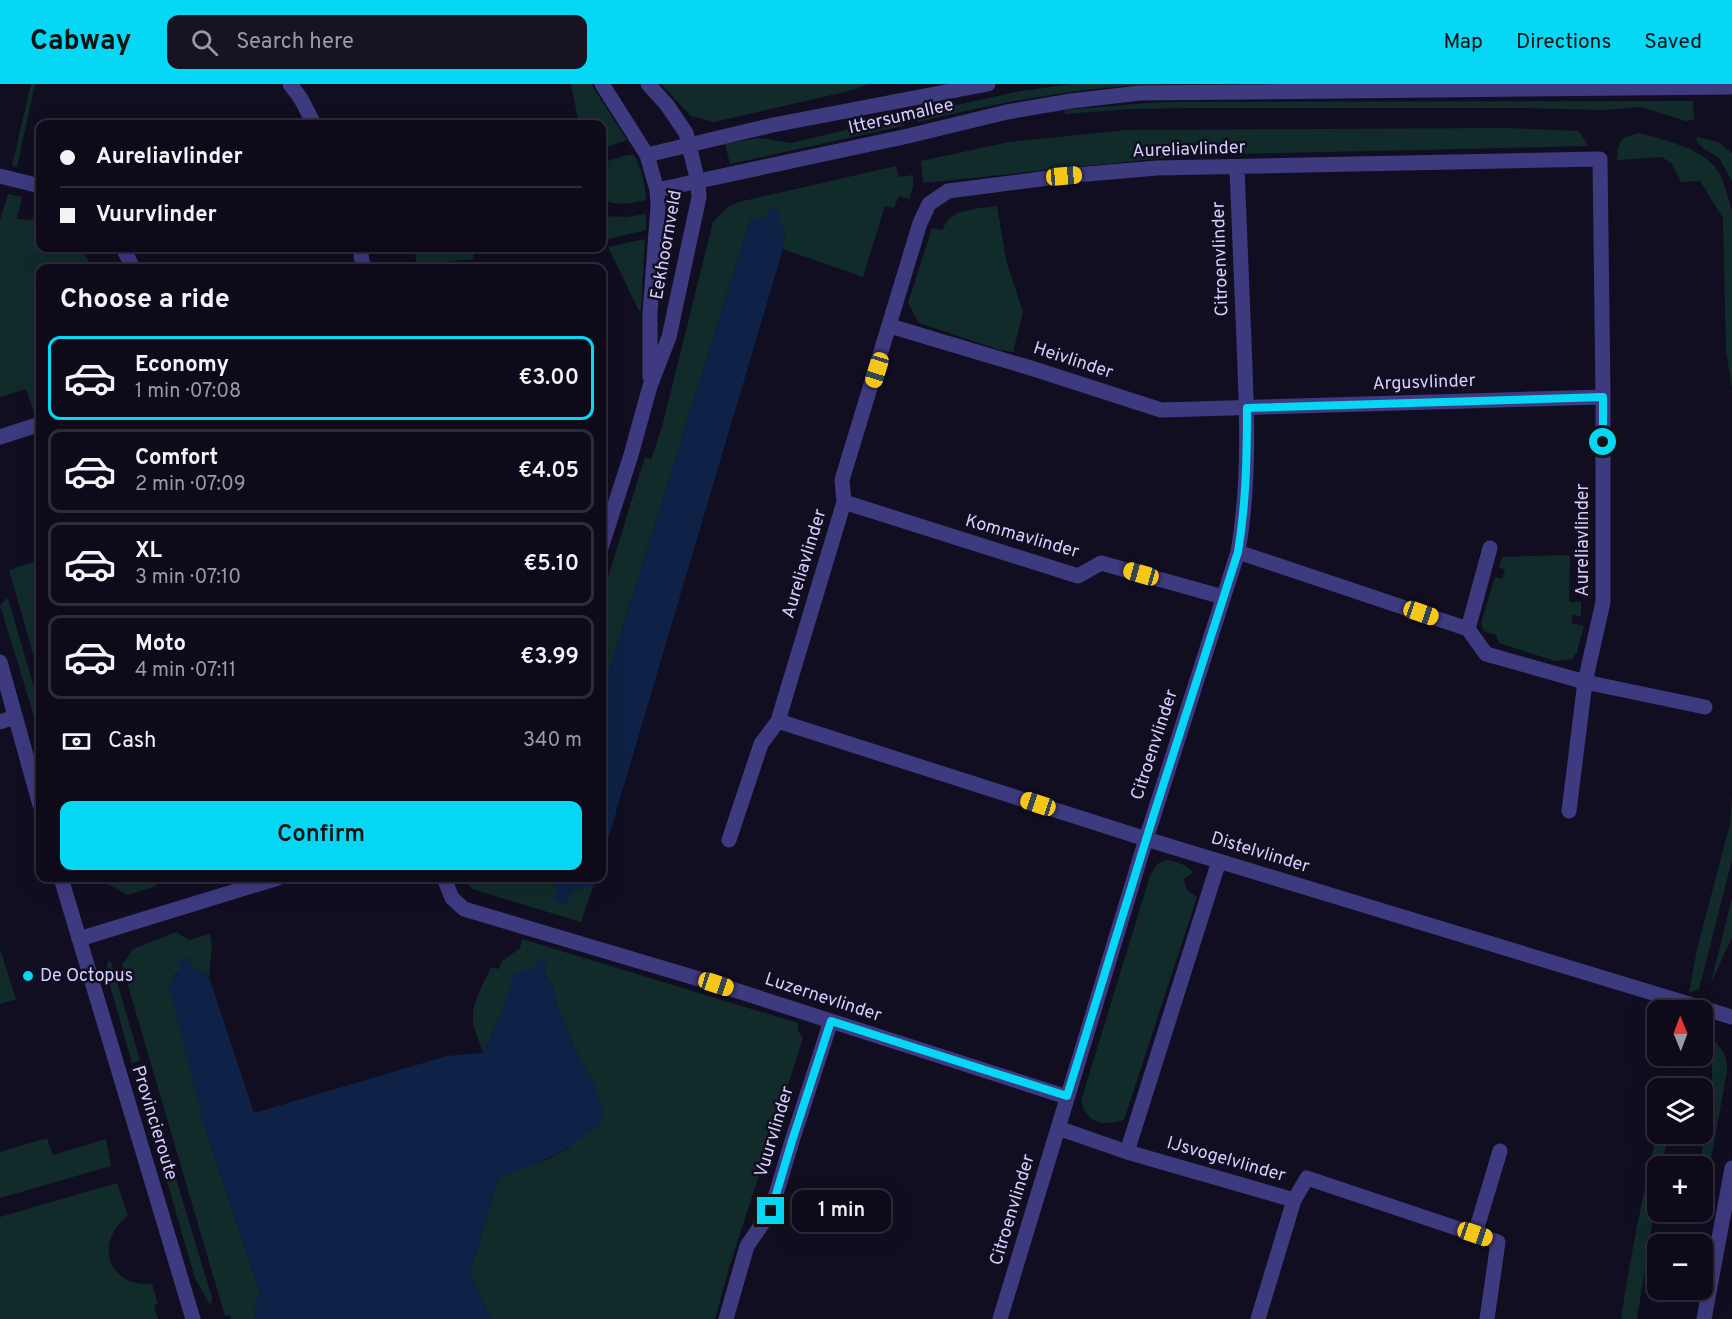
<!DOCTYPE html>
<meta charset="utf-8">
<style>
:root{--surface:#0e0a1a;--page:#171323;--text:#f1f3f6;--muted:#9b9aa2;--line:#2e2b39;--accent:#05d7f5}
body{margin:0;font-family:Overpass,sans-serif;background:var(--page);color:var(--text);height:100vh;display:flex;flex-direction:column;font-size:22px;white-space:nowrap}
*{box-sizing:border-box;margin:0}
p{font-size:20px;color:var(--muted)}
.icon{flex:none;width:33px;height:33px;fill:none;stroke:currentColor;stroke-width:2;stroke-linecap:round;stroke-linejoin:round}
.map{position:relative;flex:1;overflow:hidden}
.drawer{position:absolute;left:36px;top:180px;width:570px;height:618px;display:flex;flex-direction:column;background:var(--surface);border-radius:12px;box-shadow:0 6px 24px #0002,0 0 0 2px var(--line)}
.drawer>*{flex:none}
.top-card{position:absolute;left:36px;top:36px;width:570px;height:132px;border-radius:12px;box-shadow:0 6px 24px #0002,0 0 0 2px var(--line);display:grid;align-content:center;height:132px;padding:0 24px;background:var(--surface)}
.needle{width:39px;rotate:359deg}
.buttons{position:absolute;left:1647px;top:916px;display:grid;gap:12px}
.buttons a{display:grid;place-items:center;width:66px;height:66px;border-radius:12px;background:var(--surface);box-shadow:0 6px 24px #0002,0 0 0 2px var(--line);font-size:30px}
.end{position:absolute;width:27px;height:27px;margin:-14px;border:8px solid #05d7f5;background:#111;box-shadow:0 0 0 3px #111}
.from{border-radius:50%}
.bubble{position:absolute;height:42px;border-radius:12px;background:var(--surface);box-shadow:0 6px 24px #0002,0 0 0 2px var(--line);font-size:20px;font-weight:600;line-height:42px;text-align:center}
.car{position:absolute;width:18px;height:36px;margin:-18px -9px;border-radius:8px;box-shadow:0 0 4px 2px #0007;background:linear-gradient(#f5c518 24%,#345 0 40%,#f5c518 0 76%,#345 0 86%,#f5c518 0)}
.top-card b{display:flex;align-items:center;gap:21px;height:57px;font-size:22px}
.top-card b+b{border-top:2px solid var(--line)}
.top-card i{width:15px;height:15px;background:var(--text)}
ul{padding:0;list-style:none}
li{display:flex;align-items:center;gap:18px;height:84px;margin:0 12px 9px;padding:0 12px;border:3px solid var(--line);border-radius:12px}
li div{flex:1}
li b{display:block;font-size:22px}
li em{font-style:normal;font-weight:600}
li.active{border-color:var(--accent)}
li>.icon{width:54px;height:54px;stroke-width:1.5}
h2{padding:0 24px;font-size:27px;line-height:72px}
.pay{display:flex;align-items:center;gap:15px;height:66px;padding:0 24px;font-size:22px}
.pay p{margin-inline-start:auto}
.button{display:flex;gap:12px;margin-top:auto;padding:12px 24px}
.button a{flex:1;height:69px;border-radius:12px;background:var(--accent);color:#111;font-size:24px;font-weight:600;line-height:69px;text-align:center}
header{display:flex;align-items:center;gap:36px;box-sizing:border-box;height:84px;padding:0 30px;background:var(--accent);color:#111}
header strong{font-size:28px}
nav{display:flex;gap:33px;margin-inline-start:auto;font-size:21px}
.search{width:420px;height:54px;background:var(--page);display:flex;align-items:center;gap:15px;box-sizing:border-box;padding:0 21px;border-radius:12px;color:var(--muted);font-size:22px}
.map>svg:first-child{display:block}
.green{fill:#112b2b}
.water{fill:#0d2246}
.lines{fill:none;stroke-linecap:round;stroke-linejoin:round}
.minor{stroke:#3e3a80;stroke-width:15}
.tertiary{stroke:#3e3a80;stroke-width:15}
.route{stroke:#05d7f5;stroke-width:8}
.poi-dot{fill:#05d7f5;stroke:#120e22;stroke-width:2}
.labels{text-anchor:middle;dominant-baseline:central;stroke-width:5;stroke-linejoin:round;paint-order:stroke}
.street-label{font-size:18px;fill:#d6cffe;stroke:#120e22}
.poi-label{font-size:18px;fill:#d6cffe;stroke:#120e22;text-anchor:start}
</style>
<header>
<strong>Cabway</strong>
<div class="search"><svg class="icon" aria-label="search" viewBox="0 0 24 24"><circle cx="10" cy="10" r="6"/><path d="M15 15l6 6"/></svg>Search here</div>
<nav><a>Map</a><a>Directions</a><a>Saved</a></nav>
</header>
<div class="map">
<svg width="1732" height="1235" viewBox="0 0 1732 1235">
<rect width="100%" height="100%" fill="#120e22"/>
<path class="green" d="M31,0H35L17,83L12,81Z
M571,0H591L627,56L602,65V40H579Z
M661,0H868L849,7L714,38L691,32Z
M1070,0H1174C1087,1 1003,18 918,38L916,30L1016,8Z
M1693,17L1694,35L1686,37L1641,23L1602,26L1524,24H1190L1130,25L1065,30V26L1160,18Z
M901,33L903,42L730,80L725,60L758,54L791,59Z
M1507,44L1579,47L1588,62L1193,71L923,99L921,77L1009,58L1127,46Z
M1639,49C1663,56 1699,63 1715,83C1724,94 1728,114 1732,127V304L1726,267L1723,134L1700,97L1681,98L1672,80L1662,73L1617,76C1619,56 1619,54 1639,49Z
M1697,53L1718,58L1732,69V97L1719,74L1704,65L1696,57Z
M627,71H634C642,86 645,98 646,116C631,119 615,123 602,115V82L608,77Z
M896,82L899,93L913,91V103L909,115L899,112L894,124L885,122L863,193L783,165L785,144L777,139L781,127L766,135L750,136L602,610V513L645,373L651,376L662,343L713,138L729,122L739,118Z
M8,110L22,113L17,135L32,136L38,118H40V164H79L89,177L83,181L84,184H40V302L36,304L40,317V326L34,328L26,305L0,313V136Z
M997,122L1006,176L1023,228L1013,268L1000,266L919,239L908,219L932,144L943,146C948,124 979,125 997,122Z
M646,130V146L608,155L602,134L605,132L628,133Z
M645,155L641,226L639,227L608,163Z
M414,164H472L474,175L417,181Z
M1570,471L1569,518H1581V532L1572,531V539L1584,542L1577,568L1572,575L1555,577L1499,559L1496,551L1484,547L1481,539L1495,493L1502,495L1505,485L1499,484L1502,473Z
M40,476V594L9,486Z
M8,514L40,624V652L0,521Z
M1732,711V776L1699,905L1689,909L1697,865L1730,740Z
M1167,776C1178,778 1186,780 1193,789L1183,795L1188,807L1197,813L1124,1036C1104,1042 1088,1041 1081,1017L1150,792L1157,780Z
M100,794H167L154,803L127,811L101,796Z
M465,794H547L557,804L567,819L569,809L583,803H593L581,838L472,805Z
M1732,814V853L1711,899Z
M176,848L189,856L210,850L212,861L209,893L202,887L193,885L187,873L181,886L174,892L204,1041L260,1209L253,1225L256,1235H231L230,1231L225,1232L122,881L133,865Z
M522,855L798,939V946L803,954L729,1184L715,1235H490L470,1188L498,1096L503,1091L549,1075L569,1064L596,1003L578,972L555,915V906L544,889L548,878L533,885L500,933L483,969C480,958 472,943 473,932C473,917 485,897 491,883L499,885L502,877L520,864Z
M0,865L16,915L0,920Z
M109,877L111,878L140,976L132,979L107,891V880Z
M1712,956C1724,965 1727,973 1727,987L1703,1119L1702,1083H1699L1712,1003Z
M156,1028L212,1214L211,1222L195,1194L148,1032Z
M1657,1049L1668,1050L1662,1083H1658L1657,1109L1637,1235H1621C1630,1172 1643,1111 1657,1049Z
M47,1054L53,1071L106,1055L111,1082L0,1114V1068Z
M117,1099L128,1132C93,1159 108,1203 152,1200L158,1220L154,1221L158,1235H0V1133Z"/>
<path class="water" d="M769,124L781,127L777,139L785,144L783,165L602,775V610L750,136L765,135Z
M547,794H596L593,803H583L569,809L567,820L554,816L557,804Z
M187,873L193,885L202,887L209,893L254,1029L447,972L483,969L500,933L515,888L533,885L537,875L548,878L544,889L555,907V915L578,972L596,1003L604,1033C575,1066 544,1078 503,1091L498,1096L470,1188L490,1235H256L253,1225L260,1209L204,1041L169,901L180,886L178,876Z"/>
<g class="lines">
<path class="minor" d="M290,0L301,15L314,40
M0,92L40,102
M123,164L133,184
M360,164L363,184
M890,242L1034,285L1161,326L1603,313
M650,293V229L658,122L657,106
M0,353L40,340
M844,418L1078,492L1101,479L1223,513
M602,461L631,371L650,302L669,253L699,113L698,98
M1238,468L1468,545L1486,570L1585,598L1705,623
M1468,545L1490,464
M0,578L40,721
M778,637L1146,755L1732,933
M0,638L15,633
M729,756L761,660L778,637L844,418L842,396L920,139L929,120L948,107L1064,92L1157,84L1600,75L1603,313V518L1585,598L1569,727
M61,794L193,1235
M444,794L452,814L464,825L716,900L1067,1013
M79,855L278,794
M1058,1044L1127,1068L1294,1116L1307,1094L1498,1158L1487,1235
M1127,1068L1219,777
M1475,1150L1500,1067
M726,1235L747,1162L771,1127L792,1057L831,937
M1000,1235L1146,755L1238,468C1250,398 1247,328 1244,258C1242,200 1239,142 1237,84
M1258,1235L1294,1116"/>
<path class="tertiary" d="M602,0L647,71L657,106L908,52L1007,28L1071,17L1140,9L1732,3
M648,0L667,21L686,49L698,98
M647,71L773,41L988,0
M1704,1235L1732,1084"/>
</g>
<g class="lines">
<path class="route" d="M771,1127L792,1057L831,937L1067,1012L1153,733L1238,468C1246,420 1247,373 1247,324L1603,313V358"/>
</g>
<circle class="poi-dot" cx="28" cy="892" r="6"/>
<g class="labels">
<g class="street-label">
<text transform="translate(901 33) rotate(-13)">Ittersumallee</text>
<text transform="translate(1189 66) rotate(-2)">Aureliavlinder</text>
<text transform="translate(667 161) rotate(-80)">Eekhoornveld</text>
<text transform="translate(1221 175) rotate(-92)">Citroenvlinder</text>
<text transform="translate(1073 277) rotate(18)">Heivlinder</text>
<text transform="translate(1424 299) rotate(-2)">Argusvlinder</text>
<text transform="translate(1022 453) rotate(16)">Kommavlinder</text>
<text transform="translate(1583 456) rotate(-90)">Aureliavlinder</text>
<text transform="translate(805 480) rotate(-73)">Aureliavlinder</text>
<text transform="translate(1155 661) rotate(-72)">Citroenvlinder</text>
<text transform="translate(1260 769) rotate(17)">Distelvlinder</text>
<text transform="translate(823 914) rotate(18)">Luzernevlinder</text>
<text transform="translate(154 1039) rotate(73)">Provincieroute</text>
<text transform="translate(775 1048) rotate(-73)">Vuurvlinder</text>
<text transform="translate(1226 1076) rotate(16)">IJsvogelvlinder</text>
<text transform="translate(1013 1126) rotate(-73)">Citroenvlinder</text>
</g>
<g class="poi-label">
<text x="40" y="892">De Octopus</text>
</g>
</g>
</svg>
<div class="buttons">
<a><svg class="needle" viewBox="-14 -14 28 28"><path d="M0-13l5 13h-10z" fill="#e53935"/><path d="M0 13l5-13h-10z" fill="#9b9aa2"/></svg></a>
<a><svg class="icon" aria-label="layers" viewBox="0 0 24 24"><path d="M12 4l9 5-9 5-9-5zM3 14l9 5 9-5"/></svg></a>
<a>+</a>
<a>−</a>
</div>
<i class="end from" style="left:1603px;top:358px"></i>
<i class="end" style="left:771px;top:1127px"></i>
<div class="bubble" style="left:792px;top:1106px;width:99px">1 min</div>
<i class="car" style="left:1064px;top:92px;rotate:85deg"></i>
<i class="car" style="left:877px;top:286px;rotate:197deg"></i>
<i class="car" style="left:1141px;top:490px;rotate:286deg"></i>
<i class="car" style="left:1421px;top:529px;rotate:109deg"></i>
<i class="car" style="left:1038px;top:720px;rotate:288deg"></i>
<i class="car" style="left:716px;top:900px;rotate:108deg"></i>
<i class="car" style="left:1475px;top:1150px;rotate:109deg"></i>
<div class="top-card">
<b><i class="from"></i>Aureliavlinder</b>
<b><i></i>Vuurvlinder</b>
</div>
<section class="drawer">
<h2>Choose a ride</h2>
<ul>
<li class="active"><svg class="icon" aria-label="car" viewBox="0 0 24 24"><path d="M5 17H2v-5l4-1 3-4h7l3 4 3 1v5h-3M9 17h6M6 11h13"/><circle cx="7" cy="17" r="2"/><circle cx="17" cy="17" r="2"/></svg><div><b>Economy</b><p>1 min · 07:08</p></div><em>€3.00</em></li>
<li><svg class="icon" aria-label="car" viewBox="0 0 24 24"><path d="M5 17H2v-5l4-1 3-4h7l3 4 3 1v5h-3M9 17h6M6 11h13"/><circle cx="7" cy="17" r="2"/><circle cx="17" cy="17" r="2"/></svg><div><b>Comfort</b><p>2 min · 07:09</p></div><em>€4.05</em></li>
<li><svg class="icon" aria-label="car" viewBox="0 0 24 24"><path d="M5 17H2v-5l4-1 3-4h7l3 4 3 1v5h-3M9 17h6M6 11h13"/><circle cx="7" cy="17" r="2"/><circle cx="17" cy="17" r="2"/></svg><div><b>XL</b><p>3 min · 07:10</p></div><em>€5.10</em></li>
<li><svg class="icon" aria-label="car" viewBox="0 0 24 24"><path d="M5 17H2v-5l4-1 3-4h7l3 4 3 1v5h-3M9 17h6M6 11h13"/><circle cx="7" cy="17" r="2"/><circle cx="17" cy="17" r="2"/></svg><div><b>Moto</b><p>4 min · 07:11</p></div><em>€3.99</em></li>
</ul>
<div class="pay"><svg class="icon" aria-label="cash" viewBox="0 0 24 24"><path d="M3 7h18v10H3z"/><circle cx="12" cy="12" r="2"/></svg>Cash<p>340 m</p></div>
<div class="button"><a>Confirm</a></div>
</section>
</div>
